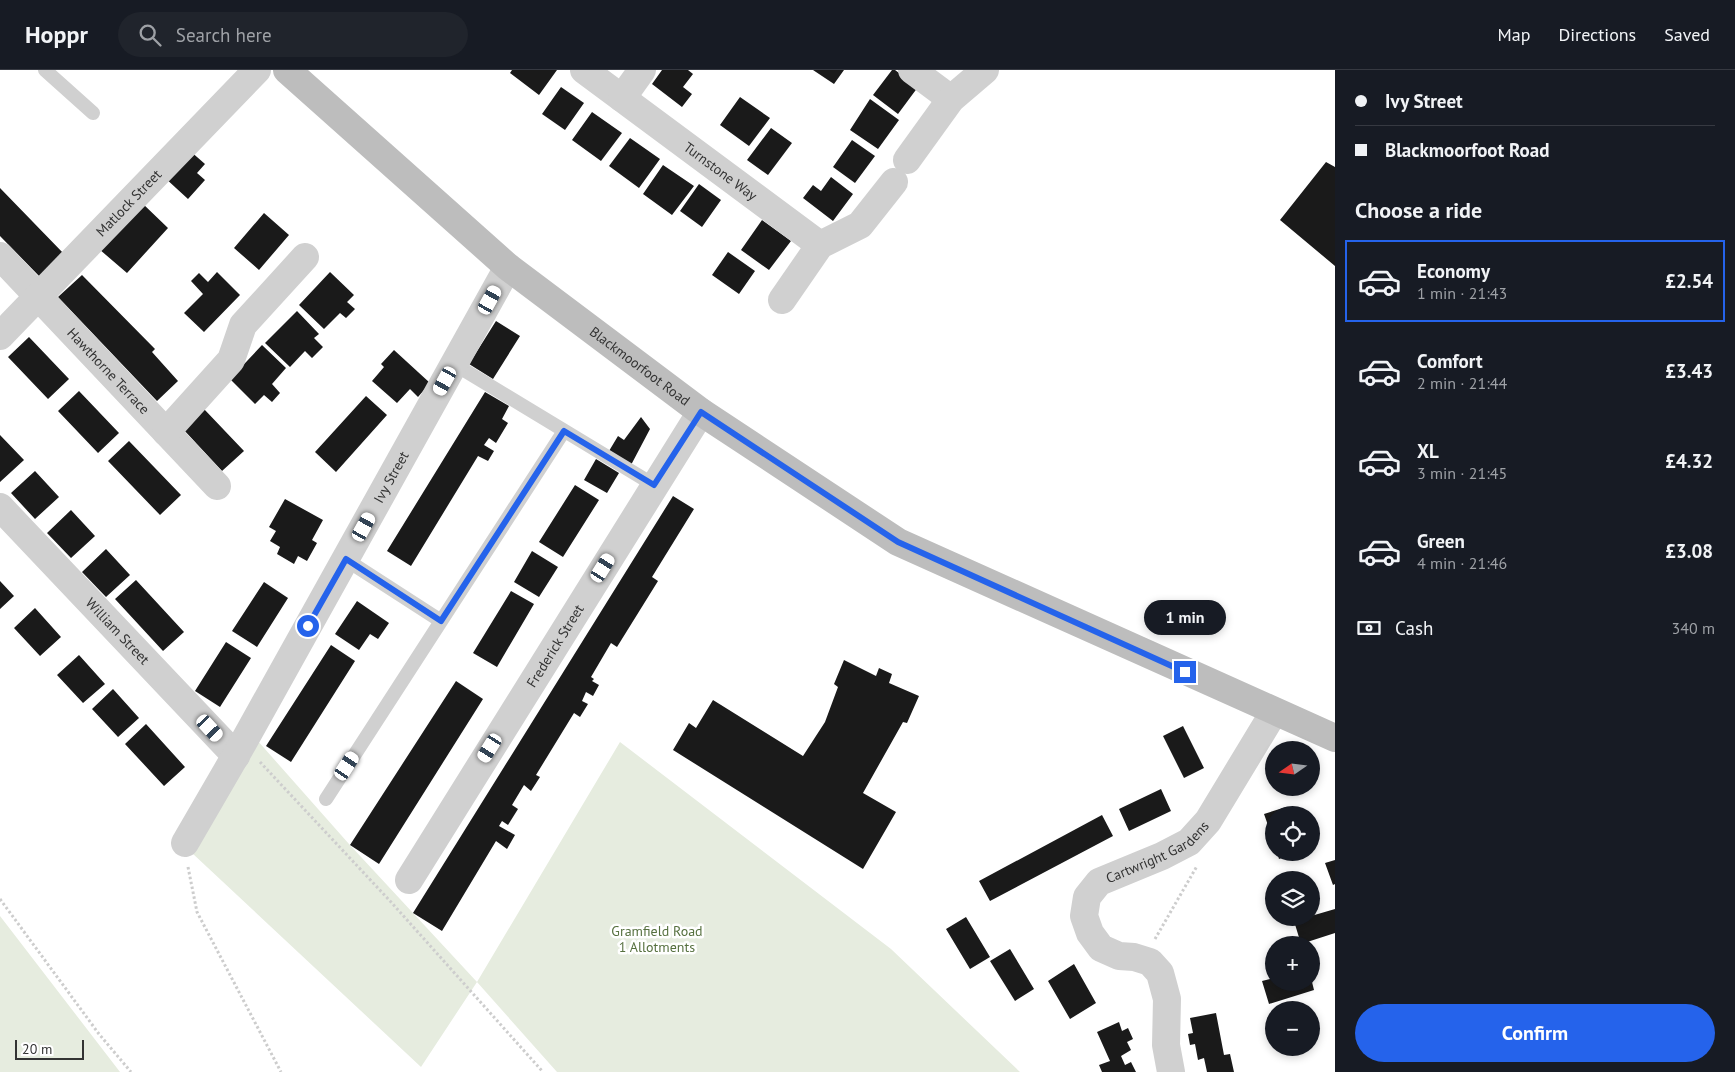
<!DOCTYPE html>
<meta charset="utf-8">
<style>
:root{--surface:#171b24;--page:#20242c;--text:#f1f3f6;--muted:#9ea1a6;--line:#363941;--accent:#2563eb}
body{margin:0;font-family:"PT Sans",sans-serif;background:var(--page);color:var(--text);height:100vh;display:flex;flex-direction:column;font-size:19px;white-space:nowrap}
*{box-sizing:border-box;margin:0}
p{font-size:16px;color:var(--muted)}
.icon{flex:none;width:28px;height:28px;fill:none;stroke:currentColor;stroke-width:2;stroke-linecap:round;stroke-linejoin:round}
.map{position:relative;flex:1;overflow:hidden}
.drawer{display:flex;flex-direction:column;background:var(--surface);width:400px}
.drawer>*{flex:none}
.banner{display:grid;align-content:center;height:110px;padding:0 20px;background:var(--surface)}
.needle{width:32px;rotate:256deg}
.buttons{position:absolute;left:1265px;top:671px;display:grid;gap:10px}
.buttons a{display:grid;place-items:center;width:55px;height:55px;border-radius:50%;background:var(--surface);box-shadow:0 2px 8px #0003;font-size:25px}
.scale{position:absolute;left:15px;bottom:12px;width:69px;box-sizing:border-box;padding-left:5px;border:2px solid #333;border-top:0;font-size:14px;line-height:18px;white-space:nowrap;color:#333;-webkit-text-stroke:4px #fff;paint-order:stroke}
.end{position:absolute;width:22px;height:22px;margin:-11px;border:6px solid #2563eb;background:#fff;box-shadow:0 0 0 2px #fff}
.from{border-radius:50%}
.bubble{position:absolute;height:35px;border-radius:18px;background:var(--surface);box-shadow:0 2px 8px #0003;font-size:16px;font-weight:800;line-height:35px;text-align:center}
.car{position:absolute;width:15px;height:30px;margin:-15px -8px;border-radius:6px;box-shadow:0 0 4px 1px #0007;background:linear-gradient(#fff 24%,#345 0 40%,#fff 0 76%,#345 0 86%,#fff 0)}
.banner b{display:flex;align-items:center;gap:18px;height:48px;font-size:19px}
.banner b+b{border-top:1px solid var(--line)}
.banner i{width:12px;height:12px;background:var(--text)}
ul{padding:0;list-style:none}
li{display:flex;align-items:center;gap:15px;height:82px;margin:0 10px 8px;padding:0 10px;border:2px solid transparent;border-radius:0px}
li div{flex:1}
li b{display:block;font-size:19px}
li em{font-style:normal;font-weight:800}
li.current{border-color:var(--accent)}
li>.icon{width:45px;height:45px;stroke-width:1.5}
h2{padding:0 20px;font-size:22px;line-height:60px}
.pay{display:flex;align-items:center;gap:12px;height:55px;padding:0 20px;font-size:19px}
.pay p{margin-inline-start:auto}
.primary-button{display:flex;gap:10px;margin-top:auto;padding:10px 20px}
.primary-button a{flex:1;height:58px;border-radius:30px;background:var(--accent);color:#fff;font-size:20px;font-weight:800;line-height:58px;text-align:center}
header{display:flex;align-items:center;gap:30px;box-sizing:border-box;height:70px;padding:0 25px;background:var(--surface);border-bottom:1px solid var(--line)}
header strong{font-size:24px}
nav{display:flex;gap:28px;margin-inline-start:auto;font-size:18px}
.search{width:350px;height:45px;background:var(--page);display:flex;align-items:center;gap:12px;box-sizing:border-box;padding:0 18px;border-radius:28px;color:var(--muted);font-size:19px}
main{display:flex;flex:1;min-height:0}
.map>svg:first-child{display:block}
.green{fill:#e6ecdf}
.building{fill:#1a1a1a}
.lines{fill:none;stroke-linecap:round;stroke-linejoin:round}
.path{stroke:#cdcdcd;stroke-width:3;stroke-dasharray:2.5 2.5;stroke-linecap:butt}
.lane{stroke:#d0d0d0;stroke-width:14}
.street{stroke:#d0d0d0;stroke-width:28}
.secondary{stroke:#bdbdbd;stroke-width:28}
.route{stroke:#2563eb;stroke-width:6}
.labels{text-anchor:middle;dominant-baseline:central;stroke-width:5;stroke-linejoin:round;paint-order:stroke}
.street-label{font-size:14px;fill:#333;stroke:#fff}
.park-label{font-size:14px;fill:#56703f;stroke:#fff}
</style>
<header>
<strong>Hoppr</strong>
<div class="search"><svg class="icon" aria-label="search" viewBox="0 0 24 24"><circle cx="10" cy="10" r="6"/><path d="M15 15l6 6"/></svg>Search here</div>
<nav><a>Map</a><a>Directions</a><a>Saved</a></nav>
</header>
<main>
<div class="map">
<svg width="1335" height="1002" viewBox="0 0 1335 1002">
<rect width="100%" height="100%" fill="#fff"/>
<path class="green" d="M257,670L349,774L477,912L620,672L891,879L1020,1002H557L477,912L421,997L192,783Z
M0,846L120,1002H0Z"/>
<path class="building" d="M512,0H557L539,25L510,3Z
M662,0H688L693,4L683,17L692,24L682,37L652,14Z
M813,0H844L834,14Z
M892,0H895L918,17L898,44L873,25Z
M561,17L584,33L565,60L542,44Z
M740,27L770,48L749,76L720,55Z
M870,29L899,50L878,79L850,60Z
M592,42L622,63L601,91L572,70Z
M771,58L792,73L768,105L747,90Z
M630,68L660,89L639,118L609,96Z
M852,70L875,86L855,113L833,97Z
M189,80L205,94L197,103L205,110L188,129L164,107Z
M1326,92L1335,97V196L1280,150Z
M663,95L694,116L672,145L643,124Z
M831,107L853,124L833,151L803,128L813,115L821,121Z
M699,114L721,130L702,157L680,141Z
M0,118L65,185L41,208L0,166Z
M142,133L168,158L127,203L99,179Z
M264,143L289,165L259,200L234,178Z
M762,150L791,171L769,200L741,180Z
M728,182L755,201L739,224L712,205Z
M217,202L240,225L204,262L184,243L203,224L191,211L199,203L208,212Z
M330,202L354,225L347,232L355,239L346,248L340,243L324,259L299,235Z
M82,205L155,279L152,282L178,311L157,331L58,227Z
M297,241L319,264L314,268L323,277L312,288L305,281L290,297L265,273Z
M496,251L520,266L493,309L469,294Z
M29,267L69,309L48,329L8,287Z
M262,275L286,298L272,314L280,323L272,332L264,325L255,334L230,309Z
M394,280L430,313L418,327L410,319L397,333L372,311L384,297L381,294Z
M79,321L119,363L98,383L58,341Z
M485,322L509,336L502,349L508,353L496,373L489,368L484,375L494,381L488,391L478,386L411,496L387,481Z
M366,326L387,345L336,402L315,382Z
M204,339L244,381L222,401L183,359Z
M641,347L650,359L631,395L609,381L618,366L624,370Z
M0,365L24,390L0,412Z
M129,371L181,425L160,445L108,391Z
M596,389L619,403L607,423L584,410Z
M35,401L59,427L35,449L11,423Z
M575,415L599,430L563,487L539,472Z
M673,426L694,439L652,507L658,511L617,577L611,573L591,607L594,609L592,611L599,615L593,626L586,622L582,631L588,634L580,647L574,643L536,705L540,707L531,721L524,715L512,735L518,739L508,755L502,751L499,756L515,765L507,779L496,771L442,861L413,843Z
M285,429L323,450L312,470L317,473L307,491L298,486L294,494L277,484L280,477L270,471L276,461L269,457Z
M71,440L95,466L71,488L47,463Z
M106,479L130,505L106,527L82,502Z
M532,481L558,497L539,527L514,512Z
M136,510L184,562L163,581L115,529Z
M0,511L14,526L0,539Z
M264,512L288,528L257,577L232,561Z
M511,521L534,534L497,597L473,583Z
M357,531L389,553L378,569L370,564L359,580L335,564Z
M35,538L61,567L40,586L14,558Z
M226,572L251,588L220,637L195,621Z
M331,575L355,591L291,692L266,676Z
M79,585L105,614L83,633L57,605Z
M844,590L876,606L879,598L892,604L889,613L919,626L907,653L903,652L863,723L896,742L863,799L673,680L689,653L696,658L713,630L803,686L825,652L838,617L834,614Z
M456,611L483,629L379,794L350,775Z
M113,619L139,648L118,667L92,639Z
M146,654L185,697L164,716L125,674Z
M1183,656L1204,698L1184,708L1163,666Z
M1161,719L1171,741L1129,761L1119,739Z
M1286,737L1289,745H1274V772L1264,744Z
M1102,745L1113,766L990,831L979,811Z
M1277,782H1296V783L1279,789Z
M1335,790V814L1333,815L1325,793Z
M1335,839V863L1301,874L1294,851Z
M966,847L990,887L970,899L946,859Z
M1010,879L1034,919L1015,931L990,891Z
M1074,894L1096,933L1070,949L1048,911Z
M1274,908V912H1312L1314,920L1269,934L1262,911Z
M1216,943L1224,985L1230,984L1234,1002H1207L1204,988L1198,990L1195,974L1190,975L1188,964L1193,963L1190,948Z
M1119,952L1122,961L1128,958L1133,969L1127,972L1131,980L1121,986L1125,995L1131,992L1136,1002H1102L1099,995L1110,991L1097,962Z"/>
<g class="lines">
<path class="path" d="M260,692L391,832L543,1002
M188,797L197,842L281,1002
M0,829L99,964L131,1002
M1155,869L1197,796"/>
<path class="lane" d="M45,0L93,43
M454,294L654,415
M345,489L441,551
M326,729L564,361"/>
<g class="street">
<path id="s1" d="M584,0L820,175"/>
<path d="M912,0L951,29"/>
<path d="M622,28L642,0"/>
<path d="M907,90L951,29L985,0"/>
<path id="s2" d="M0,186L217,416"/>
<path d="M782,230L820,175L860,155L894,112"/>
<path id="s3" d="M0,266L257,0"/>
<path d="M166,362L231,290L243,255L305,187"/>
<path id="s4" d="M0,437L236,686"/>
<path id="s5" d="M185,773L243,673L508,197"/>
<path id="s6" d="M409,810L701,342"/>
<path id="s7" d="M1171,1002L1166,975L1167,929L1160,903L1150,892L1134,887L1119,886L1101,878L1090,863L1084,846L1087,827L1099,812L1162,786L1189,772L1208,751L1274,642"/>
</g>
<path class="secondary" id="s8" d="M287,0L508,197L701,342L898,472L1335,668"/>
</g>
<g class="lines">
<path class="route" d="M308,556L346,489L441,551L564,361L654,415L701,342L898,472L1185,602"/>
</g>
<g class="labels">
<g class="street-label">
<text stroke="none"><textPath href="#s1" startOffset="170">Turnstone Way</textPath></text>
<text stroke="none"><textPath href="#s3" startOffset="185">Matlock Street</textPath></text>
<text stroke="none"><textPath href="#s8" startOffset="461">Blackmoorfoot Road</textPath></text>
<text stroke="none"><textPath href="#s2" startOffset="158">Hawthorne Terrace</textPath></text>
<text stroke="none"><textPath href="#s5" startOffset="420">Ivy Street</textPath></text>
<text stroke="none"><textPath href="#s4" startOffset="171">William Street</textPath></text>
<text stroke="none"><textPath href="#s6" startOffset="276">Frederick Street</textPath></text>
<text stroke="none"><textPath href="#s7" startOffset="308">Cartwright Gardens</textPath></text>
</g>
<g class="park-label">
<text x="657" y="861">Gramfield Road<tspan x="657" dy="16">1 Allotments</tspan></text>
</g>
</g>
</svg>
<div class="buttons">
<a><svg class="needle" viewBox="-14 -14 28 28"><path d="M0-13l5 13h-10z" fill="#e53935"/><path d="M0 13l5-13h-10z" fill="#9ea1a6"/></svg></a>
<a><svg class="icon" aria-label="locate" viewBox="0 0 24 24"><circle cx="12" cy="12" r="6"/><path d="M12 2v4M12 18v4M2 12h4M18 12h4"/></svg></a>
<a><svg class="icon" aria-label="layers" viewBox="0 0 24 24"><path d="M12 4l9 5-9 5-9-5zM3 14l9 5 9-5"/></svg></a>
<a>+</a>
<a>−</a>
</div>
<div class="scale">20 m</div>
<i class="end from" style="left:308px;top:556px"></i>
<i class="end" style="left:1185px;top:602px"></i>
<div class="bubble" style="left:1144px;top:530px;width:82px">1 min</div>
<i class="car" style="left:490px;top:230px;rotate:29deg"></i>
<i class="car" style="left:445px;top:311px;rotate:209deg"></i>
<i class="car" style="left:364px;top:457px;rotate:29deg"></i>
<i class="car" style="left:603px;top:498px;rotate:32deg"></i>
<i class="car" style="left:210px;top:658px;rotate:137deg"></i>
<i class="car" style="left:490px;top:678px;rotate:212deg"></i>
<i class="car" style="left:347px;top:696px;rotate:33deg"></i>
</div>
<section class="drawer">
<div class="banner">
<b><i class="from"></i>Ivy Street</b>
<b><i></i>Blackmoorfoot Road</b>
</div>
<h2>Choose a ride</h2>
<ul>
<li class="current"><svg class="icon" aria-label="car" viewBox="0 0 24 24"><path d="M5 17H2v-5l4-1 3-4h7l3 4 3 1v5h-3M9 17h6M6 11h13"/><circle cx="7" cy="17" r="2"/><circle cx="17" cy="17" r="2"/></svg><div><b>Economy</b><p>1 min · 21:43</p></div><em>£2.54</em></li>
<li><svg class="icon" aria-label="car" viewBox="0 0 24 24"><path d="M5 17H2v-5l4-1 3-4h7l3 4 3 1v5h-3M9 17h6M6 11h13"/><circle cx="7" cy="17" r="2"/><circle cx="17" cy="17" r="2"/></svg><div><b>Comfort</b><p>2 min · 21:44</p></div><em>£3.43</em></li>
<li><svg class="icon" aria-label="car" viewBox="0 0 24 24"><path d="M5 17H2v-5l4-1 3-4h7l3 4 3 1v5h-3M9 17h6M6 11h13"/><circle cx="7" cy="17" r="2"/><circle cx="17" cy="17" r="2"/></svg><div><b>XL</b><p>3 min · 21:45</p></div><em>£4.32</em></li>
<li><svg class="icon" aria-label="car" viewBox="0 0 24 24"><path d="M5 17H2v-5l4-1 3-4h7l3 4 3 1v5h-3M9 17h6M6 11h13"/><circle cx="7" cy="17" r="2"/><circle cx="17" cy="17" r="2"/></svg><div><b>Green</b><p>4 min · 21:46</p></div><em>£3.08</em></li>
</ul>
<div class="pay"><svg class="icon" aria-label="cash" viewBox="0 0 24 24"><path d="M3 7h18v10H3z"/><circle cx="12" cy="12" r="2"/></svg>Cash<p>340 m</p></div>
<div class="primary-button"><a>Confirm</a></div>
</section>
</main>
